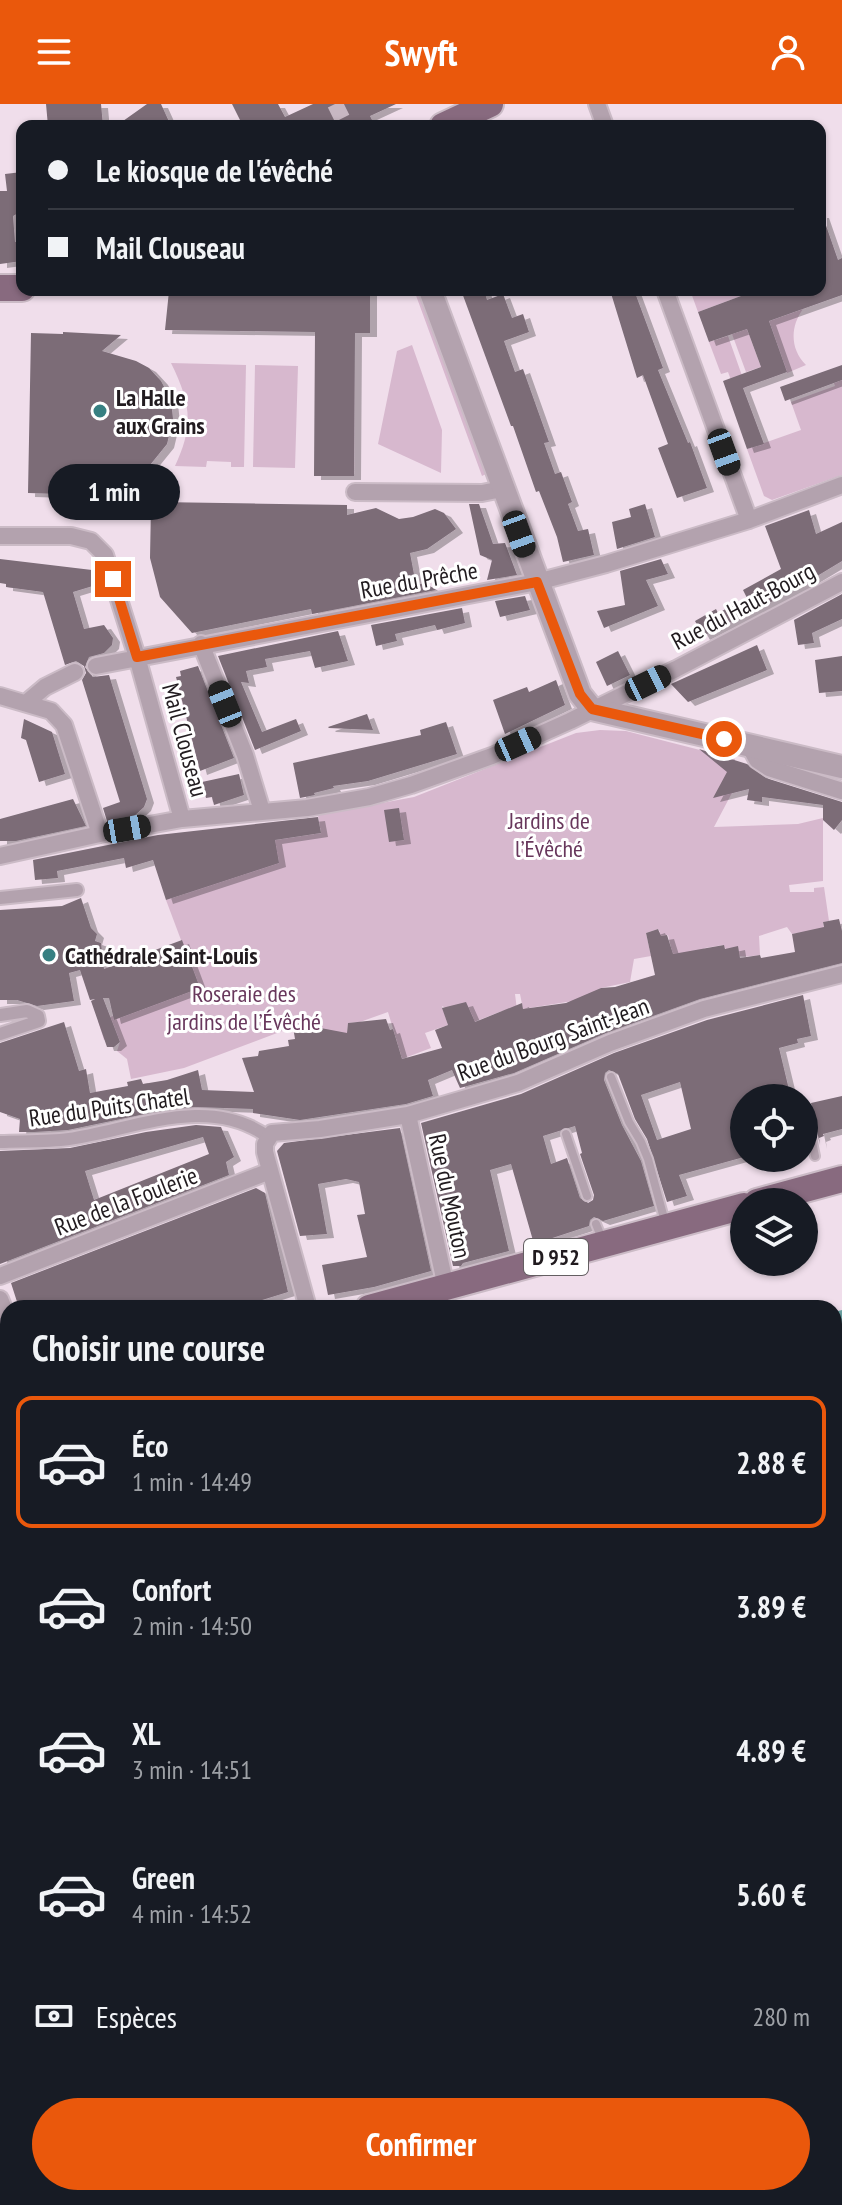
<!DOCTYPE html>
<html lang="fr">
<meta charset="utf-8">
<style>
:root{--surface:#171b24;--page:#20242c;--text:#f1f3f6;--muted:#9ea1a6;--line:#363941;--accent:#ea580c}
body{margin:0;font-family:"PT Sans Narrow",sans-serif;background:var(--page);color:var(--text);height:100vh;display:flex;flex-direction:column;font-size:30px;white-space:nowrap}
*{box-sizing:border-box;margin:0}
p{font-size:26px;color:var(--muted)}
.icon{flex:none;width:44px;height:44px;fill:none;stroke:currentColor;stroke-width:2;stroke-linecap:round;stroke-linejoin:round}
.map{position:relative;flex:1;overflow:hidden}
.side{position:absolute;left:0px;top:1196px;width:842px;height:906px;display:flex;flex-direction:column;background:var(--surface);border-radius:24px 24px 0 0;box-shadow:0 2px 6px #0004}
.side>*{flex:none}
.banner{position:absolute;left:16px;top:16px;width:810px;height:176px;border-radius:16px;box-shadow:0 2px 6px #0004;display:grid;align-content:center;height:176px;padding:0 32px;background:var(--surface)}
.controls{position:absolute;left:730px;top:980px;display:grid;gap:16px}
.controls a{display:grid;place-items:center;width:88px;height:88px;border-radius:50%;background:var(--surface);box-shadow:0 2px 6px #0004;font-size:40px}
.end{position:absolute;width:36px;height:36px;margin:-18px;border:10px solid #ea580c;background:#fff;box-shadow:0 0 0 4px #fff}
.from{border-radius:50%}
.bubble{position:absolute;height:56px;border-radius:28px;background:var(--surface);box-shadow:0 2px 6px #0004;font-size:26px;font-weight:800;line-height:56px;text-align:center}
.car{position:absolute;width:24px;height:48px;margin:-24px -12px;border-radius:10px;box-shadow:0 0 6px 2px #0007;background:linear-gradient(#222 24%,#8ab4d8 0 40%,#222 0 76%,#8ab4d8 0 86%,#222 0)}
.banner b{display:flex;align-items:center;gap:28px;height:76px;font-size:30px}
.banner b+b{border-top:2px solid var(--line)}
.banner i{width:20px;height:20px;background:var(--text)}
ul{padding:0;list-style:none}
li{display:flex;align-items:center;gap:24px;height:132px;margin:0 16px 12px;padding:0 16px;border:4px solid transparent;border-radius:16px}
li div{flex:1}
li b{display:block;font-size:30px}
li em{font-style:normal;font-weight:800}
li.current{border-color:var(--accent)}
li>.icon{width:72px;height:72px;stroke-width:1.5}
h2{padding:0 32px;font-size:36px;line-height:96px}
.pay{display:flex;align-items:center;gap:20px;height:88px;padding:0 32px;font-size:30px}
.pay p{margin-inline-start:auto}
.cta{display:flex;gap:16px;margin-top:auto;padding:16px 32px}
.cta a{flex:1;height:92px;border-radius:48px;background:var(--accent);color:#fff;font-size:32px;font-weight:800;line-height:92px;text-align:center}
header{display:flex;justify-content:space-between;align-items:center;height:104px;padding:0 32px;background:var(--accent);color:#fff;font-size:36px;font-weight:800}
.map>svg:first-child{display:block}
.green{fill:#d7b8ce}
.water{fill:#6ea5a6}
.building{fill:#7b6c77;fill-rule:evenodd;filter:url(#shadow)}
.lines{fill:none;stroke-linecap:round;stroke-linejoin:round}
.minor-tunnel{stroke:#c7b7c2;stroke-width:16;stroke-dasharray:16 8;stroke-linecap:butt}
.service-casing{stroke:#cbbbc6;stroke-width:12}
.pedestrian-casing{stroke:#cbbbc6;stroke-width:16}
.minor-casing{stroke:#cbbbc6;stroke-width:20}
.tertiary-casing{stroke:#cbbbc6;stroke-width:26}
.secondary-casing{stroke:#cbbbc6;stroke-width:28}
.primary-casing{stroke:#cbbbc6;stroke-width:30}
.service{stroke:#b3a2ae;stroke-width:8}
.pedestrian{stroke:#b3a2ae;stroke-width:12}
.minor{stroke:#b3a2ae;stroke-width:16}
.tertiary{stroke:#b3a2ae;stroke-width:22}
.secondary{stroke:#9a8193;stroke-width:24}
.primary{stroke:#886a7f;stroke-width:26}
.route{stroke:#ea580c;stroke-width:10}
.poi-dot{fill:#378082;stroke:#fff;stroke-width:3}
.labels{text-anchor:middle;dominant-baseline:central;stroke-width:6;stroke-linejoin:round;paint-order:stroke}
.shield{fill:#fff;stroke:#645f62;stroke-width:2}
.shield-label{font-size:22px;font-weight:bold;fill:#211b1f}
.poi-label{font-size:24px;font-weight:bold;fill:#211b1f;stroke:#fff;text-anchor:start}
.street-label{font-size:24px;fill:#211b1f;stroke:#fff}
.park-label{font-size:24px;fill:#68375c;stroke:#fff}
</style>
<header><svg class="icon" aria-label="menu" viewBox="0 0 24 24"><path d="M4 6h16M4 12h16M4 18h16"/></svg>Swyft<svg class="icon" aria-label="person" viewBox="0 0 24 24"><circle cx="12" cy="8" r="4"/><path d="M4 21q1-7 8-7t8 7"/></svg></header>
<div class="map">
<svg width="842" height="2101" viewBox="0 0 842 2101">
<defs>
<filter id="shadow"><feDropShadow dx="7" dy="4" stdDeviation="0" flood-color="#0004"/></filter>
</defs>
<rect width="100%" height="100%" fill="#f0deeb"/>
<path class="green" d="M414,186H420L486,370L482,372Z
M690,186H757L698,208Z
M803,205C790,223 790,245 806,261L787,269L769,217Z
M747,225L761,263L746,268L732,230Z
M728,232L746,283L735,287L728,268L721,270L709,238Z
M412,241L442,326L441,369L378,340L397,247Z
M171,259L246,261L244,363H231V358L207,357L206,363L175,362C194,321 191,300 171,259Z
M255,261L298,262L295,364L253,363Z
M842,276V371L772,396L764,392L747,345L801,326L791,298L835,282L834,279Z
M600,626L626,627L735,655L734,685L714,723L798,720L823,714V777L789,781L790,788H814V784L824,783L829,817L823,818L824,825L792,830L787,823L759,832L760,851C745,853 731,855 723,841L705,844L676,865L668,831L662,832L663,838L657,829L660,828L658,825L646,829L651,852L634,855L630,878L601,884L579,896L523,905L520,890H515L517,906L502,907L474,918L442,902L448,921L425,929L431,944L402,955L388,908L360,918L348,919L347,932L313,925L312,922L293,923L184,964L131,975L127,955L117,947L120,938L117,932L104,936L98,917L199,884L166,796L268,761L275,736L321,729L318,711L414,693L576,629Z
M834,2052H842V2101H546L530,2094H834Z"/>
<path class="water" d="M842,1206V2062L834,2063V1208Z
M8,1369V2094H311L278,2101H0V1372Z"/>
<path class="building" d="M46,0H101L103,22H48Z
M147,0H161L171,22H116Z
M232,0H278L285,13L313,0H396L370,12L372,16L359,22H339L337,16L325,22H243Z
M22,68V107L13,112L15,138H22V157L0,160V87H7L5,70Z
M820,110H822L838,156L842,154V191L769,217L787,268L743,284L764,340L747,345L723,277L761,263L747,225L709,238L698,208L757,186H820Z
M370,186V229H355L354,372H314L315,228L165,226L169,187Z
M461,186H484L487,196L503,190L512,214L523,210L529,228L504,237L515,268L523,265L549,338L544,339L555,370L561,368L572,398L568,400L578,427L588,425L594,451L563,458L557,433L539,387L536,388L513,322H511Z
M610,186H634L663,264L658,266L688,339L690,338L707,384L677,394L658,344L668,340L643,271L637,274Z
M63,228L121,231L102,247L136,257L149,264L161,277L171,296L173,315L167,340L150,361L132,371L114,375V403L97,391L60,392V390L28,389L31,229L63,230Z
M842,261V276L785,297L780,283Z
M157,398L347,401V411L376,404L399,415L413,413L435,405L444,409L456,425L427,445L410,449L416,481L425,479L436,486L312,510L311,505L192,529L160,493L158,485L150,454L151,402Z
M469,400H479L493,440L505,439L517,471L487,476L492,456L480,451Z
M645,400L655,433L617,445L612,418L631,413L629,405Z
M809,406L816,430L842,418V457L789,489L703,532L695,517L716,505L718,509L747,494L743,486L781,465L765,422Z
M0,455L92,466L96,481L73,488L84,525L104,521L113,534L112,541L104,549L89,553L85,563L93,573L109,571L147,695L144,703L133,713L107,717L103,704L120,698L82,576L86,569L84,562L76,557L65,561L43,488L6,483V480L0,479Z
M661,455L668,470L646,476L658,502L604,524L597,507L625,501L620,467Z
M842,490V515L812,529L814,539L798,541L794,516Z
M525,492L530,506L500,513L495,497Z
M462,504L465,519L437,526L435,521L395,530L397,537L376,542L371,521Z
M338,527L348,557L315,564L310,547L265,555L267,563L246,567L249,579L241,578L262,628L296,615L301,627L255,646L218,552Z
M757,541L767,566L688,598L671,580Z
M618,547L630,571L607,582L596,558Z
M842,552V587L819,589L815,556Z
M198,562L234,654L200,667L176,573L181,572L180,567Z
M556,576L565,601L505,630L493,596L527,583L529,588Z
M367,610L373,626L329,624L328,623Z
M24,615L52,628L65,670L39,678L26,636L21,634Z
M446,618L457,650L368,677L333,682L334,684L314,689L315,691L300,694L293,659L421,631L420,626Z
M699,645L747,660L766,674L842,698V716L834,726L823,716V701L762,693V698L747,696L749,685L713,694L727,668Z
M239,670L244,691L214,701L212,693L206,694L202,678Z
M73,695L86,722L16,737H0V715Z
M399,704L404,736L389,738L384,706Z
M318,713L321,729L275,736L279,759L166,796L153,756L126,764L124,754L57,767L58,774L35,776L33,756L158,731Z
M81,794L91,824L97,830L95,837L101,839L104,865L182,836L200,884L114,916L109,894H103L120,938L114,943H107L91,897L95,895L90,896L80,866L69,869L74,897L37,902L17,896H0V806L62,802Z
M839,815L842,827V859L700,895L606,929L514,969L460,984L452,966L428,976L433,992L406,1000L300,1016L253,1009V1005L195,1003L169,1005L68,1026L34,1028H19L20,1015L0,1008V939L64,918L79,967L86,965L90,989L128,982L127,978L141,975L143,980L167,976L198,966L202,986L254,988L242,954L258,952L259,947L289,942L288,936L295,935L293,923L310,922L347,929L348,919L386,915L390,926L393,925L402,955L442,944L435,926L448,921L442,904L466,898L475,918L522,899L523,905L566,899L601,884L615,883L655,871L646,829L658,825L661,832L667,831L673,850L724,841L725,845L738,842L740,854L760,851L761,854L795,848L792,830L824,823L823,818Z
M803,891L811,932L797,935L798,939L779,944L791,994H744V1053L679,1071L687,1092L667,1098L647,1035L635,1015L618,970L609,966L605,969L604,976L622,1021L641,1057L654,1102L603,1117L594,1113L590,1116L589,1122L534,1140L511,1060L490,1066L509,1147L463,1159L461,1162H453L421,1019L521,990L614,949L707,916ZM680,978L691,1025L657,1036L641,991ZM575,1022L582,1049L580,1050L594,1091L593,1096L588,1099L580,1094L567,1054L551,1060L543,1032Z
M842,992V1025L823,1030L824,1032L819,1034L820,1041L811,999Z
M196,1021L221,1023L234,1053L226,1058L229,1071L0,1160V1047L70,1044L146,1028ZM203,1033L209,1050L94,1096L85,1067Z
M400,1024L431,1167L374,1183L328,1191L322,1161L367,1153L357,1111L365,1110L359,1078L346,1075L318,1080L327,1130L300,1132L277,1047L284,1039Z
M256,1084L265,1089L288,1188L236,1204H69L68,1199L50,1204H19L11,1179Z"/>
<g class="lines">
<path class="minor-tunnel" d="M335,0L346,22"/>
<defs>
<path id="service" d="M611,973L629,1018L641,1038L648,1055L665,1118
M804,1001L815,1052
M566,1030L587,1092
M596,1120L602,1135"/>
<path id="pedestrian" d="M0,794L77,786
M0,911L27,907L38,912L39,917L0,930
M0,1038C23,1037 46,1038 69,1035C133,1026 208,989 268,1033"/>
<path id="minor" d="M597,0L605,22
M665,186L749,416
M355,388L482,389L502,385
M0,432H71L91,437L105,451L137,553L182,715
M201,540L245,651L262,707
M96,562L537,478L606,460L749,416L842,381
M0,592L51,607L64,621L100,730
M26,599L45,583L75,568
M749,641L757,656L769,664L842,687
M0,752L100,730L182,715L307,704L369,693L411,681L492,652L570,617L676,565L842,478
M408,1011L446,1183
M0,1172L270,1067
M0,1195L8,1215
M308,1204L265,1048V1040L272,1029L320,1025L408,1011L518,979L610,939L704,905L842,870"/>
<path id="tertiary" d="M430,186L580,590L592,605L842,663"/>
<path id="secondary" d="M467,2094L485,2101
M360,2101L393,2094"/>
<path id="primary" d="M443,22L490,0
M0,184H22
M757,1098L842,1075
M369,1204L744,1102
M0,1305L8,1303"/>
</defs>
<use href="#service" class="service-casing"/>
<use href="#pedestrian" class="pedestrian-casing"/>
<use href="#minor" class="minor-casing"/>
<use href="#tertiary" class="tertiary-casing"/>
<use href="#secondary" class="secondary-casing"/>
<use href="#primary" class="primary-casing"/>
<use href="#service" class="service"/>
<use href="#pedestrian" class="pedestrian"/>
<use href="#minor" class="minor"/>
<use href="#tertiary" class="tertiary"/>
<use href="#secondary" class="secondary"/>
<use href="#primary" class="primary"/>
</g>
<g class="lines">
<path class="route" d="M113,475L137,553L537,478L580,590L592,605L724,635"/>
</g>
<g class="poi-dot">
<circle cx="100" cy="307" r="8"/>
<circle cx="49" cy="851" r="8"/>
</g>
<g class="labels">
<rect class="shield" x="524" y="1135" width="64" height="36" rx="6"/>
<g class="shield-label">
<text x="556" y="1153">D 952</text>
</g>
<g class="poi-label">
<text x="116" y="293">La Halle<tspan x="116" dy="28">aux Grains</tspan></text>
<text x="65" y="851">Cathédrale Saint-Louis</text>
</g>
<g class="street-label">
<text transform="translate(419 476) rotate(-10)">Rue du Prêche</text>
<text transform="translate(743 502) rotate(-28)">Rue du Haut-Bourg</text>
<text transform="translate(185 636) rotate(75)">Mail Clouseau</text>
<text transform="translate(553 935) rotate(-20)">Rue du Bourg Saint-Jean</text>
<text transform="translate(109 1003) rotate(-8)">Rue du Puits Chatel</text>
<text transform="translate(450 1092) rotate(78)">Rue du Mouton</text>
<text transform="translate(126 1097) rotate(-21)">Rue de la Foulerie</text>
</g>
<g class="park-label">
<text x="549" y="716">Jardins de<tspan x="549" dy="28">l’Évêché</tspan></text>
<text x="244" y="889">Roseraie des<tspan x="244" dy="28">jardins de l’Évêché</tspan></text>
</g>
</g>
</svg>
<div class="controls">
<a><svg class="icon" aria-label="locate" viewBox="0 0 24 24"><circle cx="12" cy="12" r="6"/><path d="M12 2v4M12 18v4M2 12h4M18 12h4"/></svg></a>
<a><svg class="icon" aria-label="layers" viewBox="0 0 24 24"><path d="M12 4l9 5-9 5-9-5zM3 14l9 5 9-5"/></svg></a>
</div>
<i class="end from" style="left:724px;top:635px"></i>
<i class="end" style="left:113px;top:475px"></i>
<div class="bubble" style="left:48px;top:360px;width:132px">1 min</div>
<i class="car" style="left:724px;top:348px;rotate:160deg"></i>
<i class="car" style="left:519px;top:430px;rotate:160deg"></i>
<i class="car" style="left:648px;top:579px;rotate:64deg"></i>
<i class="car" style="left:225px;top:600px;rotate:338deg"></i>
<i class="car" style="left:518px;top:640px;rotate:66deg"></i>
<i class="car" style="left:127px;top:725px;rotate:80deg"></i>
<div class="banner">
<b><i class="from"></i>Le kiosque de l'évêché</b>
<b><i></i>Mail Clouseau</b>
</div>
<section class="side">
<h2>Choisir une course</h2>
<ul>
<li class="current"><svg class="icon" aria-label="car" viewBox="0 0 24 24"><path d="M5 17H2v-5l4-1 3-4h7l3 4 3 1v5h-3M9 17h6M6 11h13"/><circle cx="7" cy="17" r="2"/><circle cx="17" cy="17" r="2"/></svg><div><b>Éco</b><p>1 min · 14:49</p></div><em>2.88 €</em></li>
<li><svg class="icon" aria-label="car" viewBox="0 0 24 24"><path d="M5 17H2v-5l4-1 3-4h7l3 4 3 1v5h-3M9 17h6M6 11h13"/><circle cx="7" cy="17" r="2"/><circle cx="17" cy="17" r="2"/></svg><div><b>Confort</b><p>2 min · 14:50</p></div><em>3.89 €</em></li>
<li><svg class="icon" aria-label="car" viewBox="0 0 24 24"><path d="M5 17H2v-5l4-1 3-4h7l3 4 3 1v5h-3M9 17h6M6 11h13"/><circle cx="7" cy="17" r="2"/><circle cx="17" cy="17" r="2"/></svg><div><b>XL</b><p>3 min · 14:51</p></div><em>4.89 €</em></li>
<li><svg class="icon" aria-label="car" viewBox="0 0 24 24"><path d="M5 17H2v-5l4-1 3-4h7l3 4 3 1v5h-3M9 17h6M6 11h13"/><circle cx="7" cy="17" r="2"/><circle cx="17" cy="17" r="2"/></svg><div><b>Green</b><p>4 min · 14:52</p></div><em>5.60 €</em></li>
</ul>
<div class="pay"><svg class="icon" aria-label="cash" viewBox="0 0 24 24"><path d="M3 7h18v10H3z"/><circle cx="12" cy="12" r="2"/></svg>Espèces<p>280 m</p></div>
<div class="cta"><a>Confirmer</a></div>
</section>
</div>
